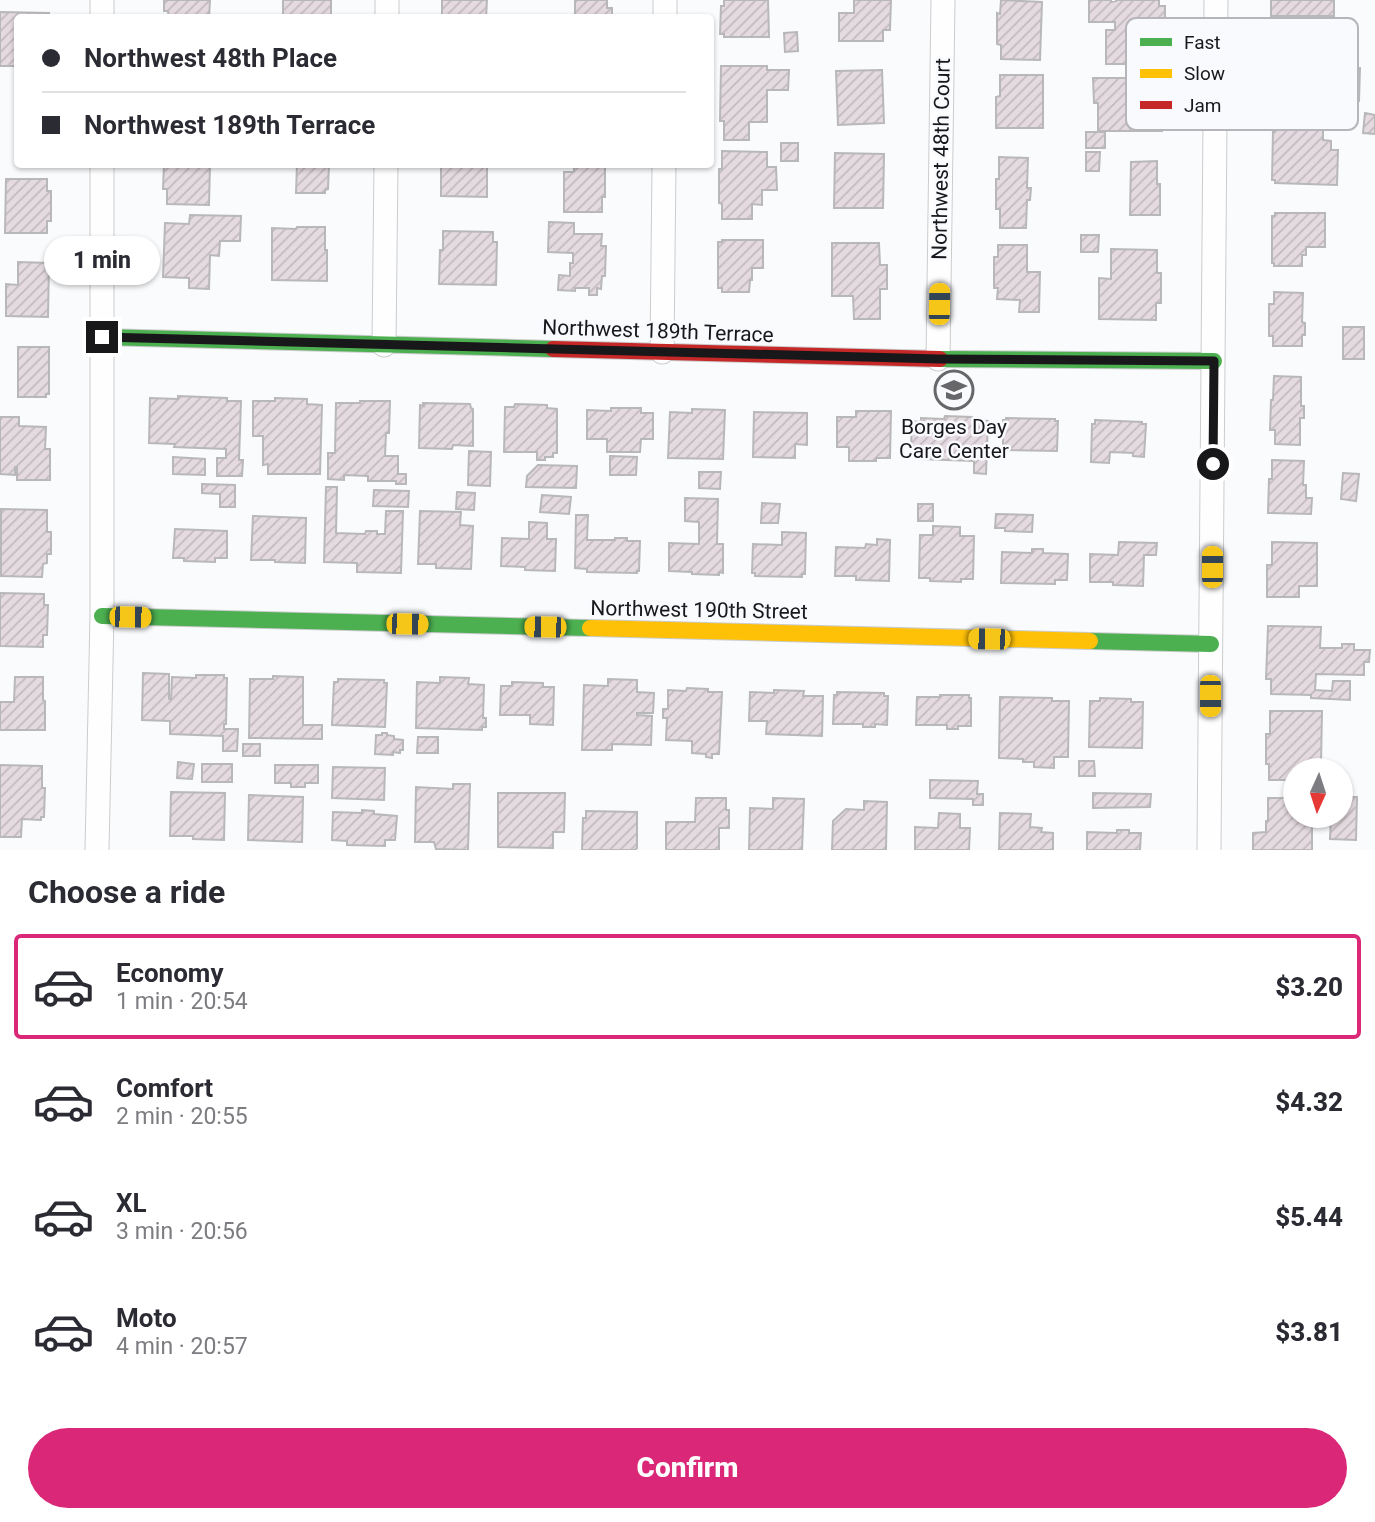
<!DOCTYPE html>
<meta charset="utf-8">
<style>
:root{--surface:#fff;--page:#f7f7f7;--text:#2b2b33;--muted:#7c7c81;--line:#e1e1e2;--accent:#db2777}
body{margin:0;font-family:Roboto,sans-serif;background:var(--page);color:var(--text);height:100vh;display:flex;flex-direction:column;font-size:26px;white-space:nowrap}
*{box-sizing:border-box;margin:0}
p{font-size:23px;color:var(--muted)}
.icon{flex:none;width:38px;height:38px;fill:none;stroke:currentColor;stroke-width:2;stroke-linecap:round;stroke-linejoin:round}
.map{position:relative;height:850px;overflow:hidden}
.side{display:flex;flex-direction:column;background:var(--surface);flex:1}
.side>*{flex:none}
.guide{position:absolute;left:14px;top:14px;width:700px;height:154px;border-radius:7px;box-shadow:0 2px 5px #0004;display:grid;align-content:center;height:154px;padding:0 28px;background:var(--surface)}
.needle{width:46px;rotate:183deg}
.fabs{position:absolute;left:1283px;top:758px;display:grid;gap:14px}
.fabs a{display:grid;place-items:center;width:70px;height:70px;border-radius:50%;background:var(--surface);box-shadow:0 2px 5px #0004;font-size:35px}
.end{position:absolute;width:32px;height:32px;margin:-16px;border:9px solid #18181b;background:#fff;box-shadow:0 0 0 4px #fff}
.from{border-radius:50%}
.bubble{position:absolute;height:49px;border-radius:24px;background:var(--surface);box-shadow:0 2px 5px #0004;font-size:23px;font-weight:800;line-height:49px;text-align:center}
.car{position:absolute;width:21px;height:42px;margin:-21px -10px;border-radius:9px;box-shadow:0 0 5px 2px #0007;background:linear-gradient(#f5c518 24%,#345 0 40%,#f5c518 0 76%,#345 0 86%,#f5c518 0)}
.guide b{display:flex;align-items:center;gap:24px;height:66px;font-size:26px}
.guide b+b{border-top:2px solid var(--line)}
.guide i{width:18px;height:18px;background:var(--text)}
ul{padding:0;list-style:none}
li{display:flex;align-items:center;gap:21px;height:105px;margin:0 14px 10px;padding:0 14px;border:4px solid transparent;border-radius:7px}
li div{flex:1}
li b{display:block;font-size:26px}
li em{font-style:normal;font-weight:800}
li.selected{border-color:var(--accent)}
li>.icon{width:63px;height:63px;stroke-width:1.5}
h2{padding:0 28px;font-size:32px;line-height:84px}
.cta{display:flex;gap:14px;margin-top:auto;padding:14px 28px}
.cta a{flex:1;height:80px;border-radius:42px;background:var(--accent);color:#fff;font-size:28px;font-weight:800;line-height:80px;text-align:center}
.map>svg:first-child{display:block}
.building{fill:url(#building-hatch);stroke:#b9b8b9;stroke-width:2}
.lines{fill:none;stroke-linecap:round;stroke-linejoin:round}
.street-casing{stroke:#cbccce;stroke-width:25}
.fast-casing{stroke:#cbccce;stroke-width:18}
.slow-casing{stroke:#cbccce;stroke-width:18}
.jam-casing{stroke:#cbccce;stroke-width:18}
.street{stroke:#fefeff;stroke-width:23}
.fast{stroke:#4caf50;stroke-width:16}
.slow{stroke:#ffc107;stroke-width:16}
.jam{stroke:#c62828;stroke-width:16}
.route{stroke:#18181b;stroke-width:9}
.labels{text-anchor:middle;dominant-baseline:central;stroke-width:5;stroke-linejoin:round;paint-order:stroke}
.street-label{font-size:21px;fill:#18181b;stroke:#f9fafe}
.poi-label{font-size:21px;fill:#18181b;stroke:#f9fafe}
.key{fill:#f9fafe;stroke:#b6b6ba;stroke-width:2}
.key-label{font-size:19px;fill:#18181b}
</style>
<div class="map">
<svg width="1375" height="850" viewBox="0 0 1375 850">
<defs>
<pattern id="building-hatch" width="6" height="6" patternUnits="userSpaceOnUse" patternTransform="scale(1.75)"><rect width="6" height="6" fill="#e4dadf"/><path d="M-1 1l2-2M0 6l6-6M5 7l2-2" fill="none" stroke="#c3babf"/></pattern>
</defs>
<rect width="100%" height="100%" fill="#fafbfd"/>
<path class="building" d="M164,0H210L209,18H169L168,11H164Z
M283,0H331V18H283Z
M442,0H487L486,18H442Z
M575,0H607V8H612V18H575Z
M724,0H768L769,37H724V34H720L721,6H724Z
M854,0H891L890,30H883V41H839V13H854Z
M1001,0L1042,2L1040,60L1001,59V45L997,44V13L1000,14Z
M1089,0H1111V2L1116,1V0H1159V6H1165V37H1159V60H1140L1139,64H1106V30H1115V22H1089Z
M1271,0H1334V16H1271Z
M0,12L49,13V18H18V66H0Z
M797,32L798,51L785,52L784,33Z
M1276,46H1325V74H1338V68H1360L1359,101L1269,99V68H1276Z
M721,66H767V70H789L788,90H767V122H749V140H724V121H720Z
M882,70L884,123L838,125L836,71Z
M1000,75H1043V128H996V97L1000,96Z
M1093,78H1162V131H1098V103H1094Z
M1365,113L1375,115V134L1363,133Z
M1275,128L1323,129V140L1331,141V150H1338L1337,185L1275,183V180H1272L1273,131H1275Z
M1086,132H1105V148H1086Z
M781,143H798V161H781Z
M722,151L767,152V167H776L777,190H762V205L752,204V219H722V204L719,203V169H722Z
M1086,152H1100L1099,171H1086Z
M835,153L884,154L883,208H834Z
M999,157L1028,158L1027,188H1031L1030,200H1027L1026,228H1000V209H996V179H999Z
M1157,161V184H1160V215H1130L1131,162Z
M164,164H210L209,205L167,204V189H163Z
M297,164H329L328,189L325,190V193H296Z
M444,164H487V197L441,196V166Z
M574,164H605V197H602V212H564V172H574Z
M6,179H47V191H51V221H47V233H5Z
M1275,213H1325V247H1306V255H1302V266H1274V263H1272V216H1275Z
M190,215L241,216L240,241H220L219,256L210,255L209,289L189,288V278L163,277L165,223L189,224Z
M549,222L574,223V234H602L601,246H606L605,276H602L601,289L597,288V295H589V288H575V291L558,290L559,275L570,276V263H573V253L548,252Z
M297,227H325V250H327V281L272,280V228L296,229Z
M443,231L493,232V242H497L496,285L439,284L440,250H443Z
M1081,235H1099L1098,252H1081Z
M722,240H763V268H752V280H750L749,292H722V288H718V242H722Z
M832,243H879L880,265H887V289H880V319H854L853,296H832Z
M998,245H1027V272H1040L1039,312H1019L1020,300L997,299L998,288H994V257H998Z
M1111,249L1157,250V273H1161V303H1156V320L1099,319V278L1111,279Z
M18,262L49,263L48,317L6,316V284L18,285Z
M1274,292L1303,293L1302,322L1305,323V335H1302V346H1273V336H1269V304H1274Z
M1343,327H1364V359H1343Z
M18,347H49V394H46V397H18Z
M1274,376L1301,377V406H1304V418H1300V445L1275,444V430H1270L1271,400H1273Z
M178,396L227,398V401H241L239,460H243L242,476H217V458H226V449L174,447L175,444L149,443L150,398L178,399Z
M275,398L307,399V404L322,405L320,474H268V464L263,465V436H253V401H275Z
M360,401H390L389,433H386L385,456H398V474H406V484H396V481H368V476L344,475V480L328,479V453H335L336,403H360Z
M423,403L470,404L471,408L473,409V446L453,445L452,449L419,448L420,405L424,406Z
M515,404L547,405V408L557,409V453H553V457H545V460H537V452H504L505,407H514Z
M611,408H641V413H653V439H641L640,452H607V439H587V410L611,411Z
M692,409L725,410L723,459L668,458L670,412L692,413Z
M856,411H891L890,458H876V461H849V447H837V417H856Z
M754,412L807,413V445L795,444V458L753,457Z
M945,416L972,417L973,420L988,421L986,474L974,473V461L919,459L920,446H911L912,421L921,422V418L944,419Z
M0,417H19V426L46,427L45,449H50V480H17V467H15V475L0,474Z
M1006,418L1055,419V421H1058L1057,451L1003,450V420H1006Z
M1095,420L1142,422V424H1146L1144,457L1133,456V453L1110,452L1109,463L1091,462L1092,424H1095Z
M469,451L491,452L490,486L468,485Z
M610,456L637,457L636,475H610Z
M173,457L205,459V475L173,474Z
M1272,460L1304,461L1303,485H1306V498H1312L1311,514L1268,513L1269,479H1272Z
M538,465L577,466L576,488L526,487L527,476Z
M699,472H721L720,489L699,488Z
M1343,473L1359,474L1356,501L1341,499Z
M202,484L235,485V507H220V494L202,493Z
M326,487H337L336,533L365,534L366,531H377V534H385L386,511H403L401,573L357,572V563L324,562Z
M374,490L409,491L408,507L373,506Z
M457,492L475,493L474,510L456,509Z
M542,495L571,497L569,514L540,512Z
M685,498L718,499L717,544H723V573L719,572V575L692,574V572L669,571V543L699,544V522L685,521Z
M762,503L780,504L778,523H761Z
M918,504H933V521H918Z
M1,509L47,510V532H51V554H47V563L43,564L42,577L1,576Z
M420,511L461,512L460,525L473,526L471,569L436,568V564H418Z
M996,514L1033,515L1032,532L1005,531V528H995Z
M576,515H588L587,540H615V538H627V541H640L639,571H637V573L587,572V569L575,568Z
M253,516L306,518L305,563L275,562V560H251Z
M529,522L547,523V539H556L555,571L525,570V567L501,566L502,538L529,539Z
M933,526L960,527V536H974L973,579H961V582L930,581V578H919L920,535H933Z
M175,529L227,531V558H215V562L184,561V558H173Z
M782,532L806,533L805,574H802V577L755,576V573H752L753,544L782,545Z
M877,539L890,540L889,581L856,580V576H835L836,547L865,548L866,544L877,545Z
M1119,542L1157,543L1156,555H1144L1143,586L1113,585V582H1090V554L1118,555Z
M1272,542L1317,543V586H1299V597H1267V565H1272Z
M1032,549H1043V553L1068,554L1067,580H1055V584L1001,583L1002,552L1032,553Z
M0,593L44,594V605H48L47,635H43V647L0,646Z
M1268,626L1321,627L1320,648H1342V644H1354V650H1370L1369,662H1364V675L1316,674L1315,690L1332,691L1333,681H1350V700L1311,698V695L1271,694V679H1266Z
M143,673L169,674V699L171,700L172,677L196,678V675H224V678H227L226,724H224V729H238L237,751H223V736L170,734V721L142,720Z
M273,676L303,677V725H322V739L249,738L250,679H273Z
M15,677H43V700L45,701V730H0V702H14Z
M440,677L469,678L468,684L484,685L483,718H486V727H482V730L416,728L417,682L440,683Z
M338,679L384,680V683H387L385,727L332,725L334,682H338Z
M608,679L637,680V692L654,693L653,713H637V715L652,716L651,745L612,744V750H582L584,685L608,686Z
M512,682L543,683V687H554L553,725L530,724V715H500L501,686H512Z
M687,688L708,689V692H722L719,754H712V758L706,757V754L692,753V741L666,740L667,718H663V709H668V690L686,691Z
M774,690L804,691L803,696H823L822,736L766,734L767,721H749L750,692L774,693Z
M837,692L884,693V696H888L887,725L875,724V727H863V724H833L834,695H837Z
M940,695H969V698H971V726H958V729H947V725H916L917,697H940Z
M1000,697L1052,698V701H1069L1068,757H1054V768L1034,767V762H1023V759L999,758Z
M1100,698L1131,699V702H1143L1142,748L1089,747L1090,701H1100Z
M1270,711H1322L1321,764H1310V770H1295V780H1269V764H1266V734H1270Z
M382,733H387V735L394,736V739L403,740V750H400V753L393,752V755L375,754L376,735H382Z
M418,737H438V753H417Z
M243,744H260V756H243Z
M1079,761H1094L1095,776H1079Z
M178,762L194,764L192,779L177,778Z
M202,764H232V782H202Z
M0,765L42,766V788H45L44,817H41V820L22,819L21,837H0Z
M275,765H318V783H305V787H291V783H275Z
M333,767L385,768L384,800L332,798Z
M930,780L978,781L977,794H983V805H973V799L930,798Z
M453,784H470L468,850L436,849L434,842H415L416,787L453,789Z
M171,792L225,793L224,840L193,839V836H170Z
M498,793H565L564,832H553V848L498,847Z
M1093,793L1151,794L1150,807L1093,808Z
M249,795L303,797L302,842L248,840Z
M1340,797H1357L1356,840L1330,839L1331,816H1340Z
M696,798H726V810H729V828H719V850H668L666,849V822H695Z
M773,798L804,799L802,850H749L750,808L773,809Z
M1268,798H1295L1296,819H1312V850H1253V833L1266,832V821H1268Z
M864,801L887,802L886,850H832L833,821L846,809L864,810Z
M362,810L374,811V814L397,816L395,840H385V846L347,845V841L332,840L333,812L362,813Z
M586,811L637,812V848L635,850H582L583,818H586Z
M939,813L960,814V828H970L969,850H915V827L938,828Z
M1000,813L1031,814L1030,827L1042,828L1041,832L1053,833V850H999Z
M1117,830H1129V833H1141L1140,850H1087V832L1117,833Z"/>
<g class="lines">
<defs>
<path id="street" d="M102,18V0
M387,18V0
M665,18V0
M384,345L386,164
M662,352L664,164
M938,359L943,0
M97,850L102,616V164
M1209,850L1216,0"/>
<path id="fast" d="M102,337L553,349
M940,359L1214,361
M102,616L590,628
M1090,641L1211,644"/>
<path id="slow" d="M590,628L1090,641"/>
<path id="jam" d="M553,349L940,359"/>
</defs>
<use href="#street" class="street-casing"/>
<use href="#fast" class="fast-casing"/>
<use href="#slow" class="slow-casing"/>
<use href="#jam" class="jam-casing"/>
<use href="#street" class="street"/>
<use href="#fast" class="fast"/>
<use href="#slow" class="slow"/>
<use href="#jam" class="jam"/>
</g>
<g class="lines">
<path class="route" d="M102,337L939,359L1214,361L1213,464"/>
</g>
<defs>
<symbol id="school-ring" viewBox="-11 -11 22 22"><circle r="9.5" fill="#f9fafe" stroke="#67676a" stroke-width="1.5"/><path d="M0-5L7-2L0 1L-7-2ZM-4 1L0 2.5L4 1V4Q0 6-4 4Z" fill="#67676a"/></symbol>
</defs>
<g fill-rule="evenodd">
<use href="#school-ring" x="932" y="368" width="44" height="44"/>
</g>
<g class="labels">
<g class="street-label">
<text transform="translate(941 159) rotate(-89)">Northwest 48th Court</text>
<text transform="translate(658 331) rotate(2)">Northwest 189th Terrace</text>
<text transform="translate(699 610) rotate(1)">Northwest 190th Street</text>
</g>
<g class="poi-label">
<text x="954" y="427">Borges Day<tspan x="954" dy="24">Care Center</tspan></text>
</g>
</g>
<rect x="1126" y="18" width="232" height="112" rx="10" class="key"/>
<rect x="1140" y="38" width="32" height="8" fill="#4caf50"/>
<rect x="1140" y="69" width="32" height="9" fill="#ffc107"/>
<rect x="1140" y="101" width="32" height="8" fill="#c62828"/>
<g class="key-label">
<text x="1184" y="49">Fast</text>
<text x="1184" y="80">Slow</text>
<text x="1184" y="112">Jam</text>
</g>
</svg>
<div class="fabs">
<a><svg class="needle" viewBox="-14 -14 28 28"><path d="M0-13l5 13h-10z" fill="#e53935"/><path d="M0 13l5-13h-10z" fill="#7c7c81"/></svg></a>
</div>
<i class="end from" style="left:1213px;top:464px"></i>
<i class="end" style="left:102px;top:337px"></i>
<div class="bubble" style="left:44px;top:236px;width:116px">1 min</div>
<i class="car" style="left:939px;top:304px;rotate:1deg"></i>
<i class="car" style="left:1212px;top:567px;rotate:0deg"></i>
<i class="car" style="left:130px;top:617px;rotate:91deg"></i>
<i class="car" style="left:407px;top:624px;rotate:91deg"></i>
<i class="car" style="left:545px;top:627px;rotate:271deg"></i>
<i class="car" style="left:989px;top:639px;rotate:271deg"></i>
<i class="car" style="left:1210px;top:696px;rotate:180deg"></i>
<div class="guide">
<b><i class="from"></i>Northwest 48th Place</b>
<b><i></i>Northwest 189th Terrace</b>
</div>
</div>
<section class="side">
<h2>Choose a ride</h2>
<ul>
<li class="selected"><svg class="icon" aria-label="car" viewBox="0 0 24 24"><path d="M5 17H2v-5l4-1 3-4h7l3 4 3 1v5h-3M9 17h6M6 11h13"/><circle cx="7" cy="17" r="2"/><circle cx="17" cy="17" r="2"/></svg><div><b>Economy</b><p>1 min · 20:54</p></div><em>$3.20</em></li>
<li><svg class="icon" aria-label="car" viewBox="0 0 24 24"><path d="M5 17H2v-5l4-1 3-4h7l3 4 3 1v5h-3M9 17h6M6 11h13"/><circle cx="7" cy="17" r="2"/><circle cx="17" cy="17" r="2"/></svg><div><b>Comfort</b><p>2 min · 20:55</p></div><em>$4.32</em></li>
<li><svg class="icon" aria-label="car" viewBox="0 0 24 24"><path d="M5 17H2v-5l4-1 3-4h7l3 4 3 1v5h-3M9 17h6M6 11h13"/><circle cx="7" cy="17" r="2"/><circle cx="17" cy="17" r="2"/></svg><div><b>XL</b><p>3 min · 20:56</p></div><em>$5.44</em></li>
<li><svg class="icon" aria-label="car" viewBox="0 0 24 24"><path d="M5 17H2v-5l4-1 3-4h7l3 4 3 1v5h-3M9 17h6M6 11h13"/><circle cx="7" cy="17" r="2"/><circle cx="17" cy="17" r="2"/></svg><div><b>Moto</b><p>4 min · 20:57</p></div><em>$3.81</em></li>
</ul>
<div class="cta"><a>Confirm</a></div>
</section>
